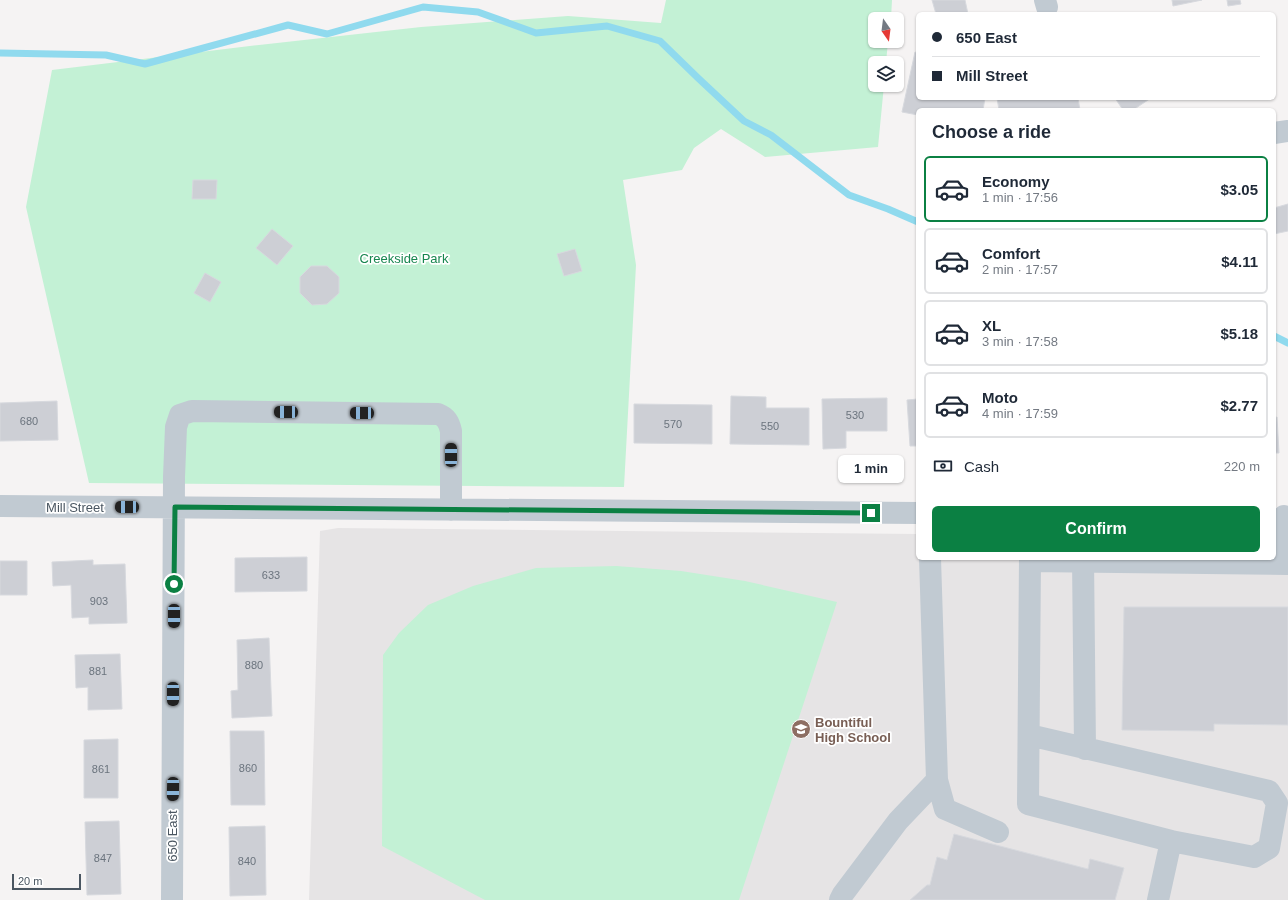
<!DOCTYPE html>
<meta charset="utf-8">
<style>
:root{--surface:#fff;--page:#f6f6f7;--text:#1f2937;--muted:#747a83;--line:#e0e1e3;--accent:#0b8043}
body{margin:0;font-family:Arial,sans-serif;background:var(--page);color:var(--text);height:100vh;display:flex;flex-direction:column;font-size:15px;white-space:nowrap}
*{box-sizing:border-box;margin:0}
p{font-size:13px;color:var(--muted)}
.icon{flex:none;width:22px;height:22px;fill:none;stroke:currentColor;stroke-width:2;stroke-linecap:round;stroke-linejoin:round}
.map{position:relative;flex:1;overflow:hidden}
.drawer{position:absolute;left:916px;top:108px;width:360px;height:452px;display:flex;flex-direction:column;background:var(--surface);border-radius:6px;box-shadow:0 1px 3px #0004}
.drawer>*{flex:none}
.top-card{position:absolute;left:916px;top:12px;width:360px;height:88px;border-radius:6px;box-shadow:0 1px 3px #0004;display:grid;align-content:center;height:88px;padding:0 16px;background:var(--surface)}
.needle{width:26px;rotate:166deg}
.buttons{position:absolute;left:868px;top:12px;display:grid;gap:8px}
.buttons a{display:grid;place-items:center;width:36px;height:36px;border-radius:6px;background:var(--surface);box-shadow:0 1px 3px #0004;font-size:20px}
.scale{position:absolute;left:12px;bottom:10px;width:69px;box-sizing:border-box;padding-left:4px;border:2px solid #4a5661;border-top:0;font-size:11px;line-height:14px;white-space:nowrap;color:#4a5661;-webkit-text-stroke:3px #fff;paint-order:stroke}
.end{position:absolute;width:18px;height:18px;margin:-9px;border:5px solid #0b8043;background:#fff;box-shadow:0 0 0 2px #fff}
.from{border-radius:50%}
.bubble{position:absolute;height:28px;border-radius:6px;background:var(--surface);box-shadow:0 1px 3px #0004;font-size:13px;font-weight:800;line-height:28px;text-align:center}
.car{position:absolute;width:12px;height:24px;margin:-12px -6px;border-radius:5px;box-shadow:0 0 3px 1px #0007;background:linear-gradient(#222 24%,#8ab4d8 0 40%,#222 0 76%,#8ab4d8 0 86%,#222 0)}
.top-card b{display:flex;align-items:center;gap:14px;height:38px;font-size:15px}
.top-card b+b{border-top:1px solid var(--line)}
.top-card i{width:10px;height:10px;background:var(--text)}
ul{padding:0;list-style:none}
li{display:flex;align-items:center;gap:12px;height:66px;margin:0 8px 6px;padding:0 8px;border:2px solid var(--line);border-radius:6px}
li div{flex:1}
li b{display:block;font-size:15px}
li em{font-style:normal;font-weight:800}
li.on{border-color:var(--accent)}
li>.icon{width:36px;height:36px;stroke-width:1.5}
h2{padding:0 16px;font-size:18px;line-height:48px}
.pay{display:flex;align-items:center;gap:10px;height:44px;padding:0 16px;font-size:15px}
.pay p{margin-inline-start:auto}
.action{display:flex;gap:8px;margin-top:auto;padding:8px 16px}
.action a{flex:1;height:46px;border-radius:6px;background:var(--accent);color:#fff;font-size:16px;font-weight:800;line-height:46px;text-align:center}
.map>svg:first-child{display:block}
.education{fill:#e6e4e5}
.green{fill:#c3f1d5}
.lines{fill:none;stroke-linecap:round;stroke-linejoin:round}
.stream{stroke:#90daee;stroke-width:7}
.building{fill:#cdcfd5;stroke:#d7d9de}
.minor{stroke:#c1cad2;stroke-width:22}
.route{stroke:#0b8043;stroke-width:5}
.labels{text-anchor:middle;dominant-baseline:central;stroke-width:3.5;stroke-linejoin:round;paint-order:stroke}
.number-label{font-size:11px;fill:#6b747e}
.park-label{font-size:13px;fill:#17864f;stroke:#fff}
.street-label{font-size:13px;fill:#4a5661;stroke:#fff}
.education-label{font-size:13px;font-weight:bold;fill:#785e54;stroke:#fff;text-anchor:start}
</style>
<div class="map">
<svg width="1288" height="900" viewBox="0 0 1288 900">
<rect width="100%" height="100%" fill="#f5f3f3"/>
<path class="education" d="M338,528L918,534V558H1274L1288,537V900H309L320,531Z"/>
<path class="green" d="M666,0H892L891,19H875V41H888L886,63H875V85H884L878,147L765,157L721,129L694,148L682,170L623,180L636,265L624,487L89,483L26,207L52,70L259,45L421,27L568,16L661,23Z
M616,566L681,571L745,581L837,602L739,900H485L382,846L383,655L399,633L428,605L473,586L536,568Z"/>
<g class="lines">
<path class="stream" d="M0,53L106,55L145,64L288,25L327,34L423,7L478,12L536,33L607,26L660,41L698,78L744,121L771,135L849,195L888,209L918,222
M1274,336L1288,343"/>
</g>
<path class="building" d="M932,0H965L968,14H936Z
M1172,0H1202L1173,6Z
M1227,0H1240L1241,4L1228,6Z
M915,52L918,53V98H985L983,110H918V115L902,112Z
M997,98H1078L1080,110H999Z
M1115,98H1151L1133,110H1123Z
M193,180H217L216,199H192Z
M1288,204V231L1274,234V208Z
M272,229L293,246L277,265L256,248Z
M575,249L582,271L564,276L557,254Z
M311,266H327L339,277V293L327,304L312,305L300,293V277Z
M205,273L221,282L210,302L194,293Z
M731,396L766,397V408H809V445L730,444Z
M887,398V431H846V448L823,449L822,399Z
M918,399V446H910L907,400Z
M57,401L58,440L0,441V403Z
M634,404L712,405V444L634,443Z
M1277,417L1279,453H1274V418Z
M307,557V591L235,592V558Z
M93,560V565L125,564L127,623L89,624V617L72,618L71,585L53,586L52,562Z
M0,561H27V595H0Z
M1124,607H1288V725L1214,724V731L1122,730Z
M269,638L272,716L232,718L231,691L238,690L237,640Z
M120,654L122,709L88,710V687L76,688L75,655Z
M230,731H264L265,805H231Z
M118,739V798H84V740Z
M119,821L121,894L87,895L85,822Z
M265,826L266,895L230,896L229,827Z
M954,834L1088,869L1090,859L1124,868L1115,900H910L927,885H930L937,857L947,860Z"/>
<g class="lines">
<path class="minor" d="M1045,0L1047,7
M1274,133L1288,131
M0,506L918,513
M1284,516V564
M1030,558L1028,804L1171,841L1158,900
M1083,558L1085,749
M1030,561L1288,564
M1029,735L1269,791L1277,803L1269,848L1254,857L1171,841
M937,780L945,809L998,832
M172,900L174,477L176,427L180,415L192,411L438,414C446,417 449,422 451,431V510
M840,900L843,894L898,821L937,780L930,558"/>
</g>
<g class="lines">
<path class="route" d="M174,584L175,507L871,513"/>
</g>
<defs>
<symbol id="school-disc" viewBox="-11 -11 22 22"><circle r="9.5" fill="#8d6e63" stroke="#fff"/><path d="M0-5L7-2L0 1L-7-2ZM-4 1L0 2.5L4 1V4Q0 6-4 4Z" fill="#fff"/></symbol>
</defs>
<g fill-rule="evenodd">
<use href="#school-disc" x="790" y="718" width="22" height="22"/>
</g>
<g class="labels">
<g class="number-label">
<text x="855" y="415">530</text>
<text x="29" y="421">680</text>
<text x="673" y="424">570</text>
<text x="770" y="426">550</text>
<text x="271" y="575">633</text>
<text x="99" y="601">903</text>
<text x="254" y="665">880</text>
<text x="98" y="671">881</text>
<text x="248" y="768">860</text>
<text x="101" y="769">861</text>
<text x="103" y="858">847</text>
<text x="247" y="861">840</text>
</g>
<g class="park-label">
<text x="404" y="258">Creekside Park</text>
</g>
<g class="street-label">
<text x="75" y="507">Mill Street</text>
<text transform="translate(172 836) rotate(-90)">650 East</text>
</g>
<g class="education-label">
<text x="815" y="722">Bountiful<tspan x="815" dy="15">High School</tspan></text>
</g>
</g>
</svg>
<div class="buttons">
<a><svg class="needle" viewBox="-14 -14 28 28"><path d="M0-13l5 13h-10z" fill="#e53935"/><path d="M0 13l5-13h-10z" fill="#747a83"/></svg></a>
<a><svg class="icon" aria-label="layers" viewBox="0 0 24 24"><path d="M12 4l9 5-9 5-9-5zM3 14l9 5 9-5"/></svg></a>
</div>
<div class="scale">20 m</div>
<i class="end from" style="left:174px;top:584px"></i>
<i class="end" style="left:871px;top:513px"></i>
<div class="bubble" style="left:838px;top:455px;width:66px">1 min</div>
<i class="car" style="left:286px;top:412px;rotate:271deg"></i>
<i class="car" style="left:362px;top:413px;rotate:271deg"></i>
<i class="car" style="left:451px;top:455px;rotate:0deg"></i>
<i class="car" style="left:127px;top:507px;rotate:271deg"></i>
<i class="car" style="left:174px;top:616px;rotate:180deg"></i>
<i class="car" style="left:173px;top:694px;rotate:180deg"></i>
<i class="car" style="left:173px;top:789px;rotate:181deg"></i>
<div class="top-card">
<b><i class="from"></i>650 East</b>
<b><i></i>Mill Street</b>
</div>
<section class="drawer">
<h2>Choose a ride</h2>
<ul>
<li class="on"><svg class="icon" aria-label="car" viewBox="0 0 24 24"><path d="M5 17H2v-5l4-1 3-4h7l3 4 3 1v5h-3M9 17h6M6 11h13"/><circle cx="7" cy="17" r="2"/><circle cx="17" cy="17" r="2"/></svg><div><b>Economy</b><p>1 min · 17:56</p></div><em>$3.05</em></li>
<li><svg class="icon" aria-label="car" viewBox="0 0 24 24"><path d="M5 17H2v-5l4-1 3-4h7l3 4 3 1v5h-3M9 17h6M6 11h13"/><circle cx="7" cy="17" r="2"/><circle cx="17" cy="17" r="2"/></svg><div><b>Comfort</b><p>2 min · 17:57</p></div><em>$4.11</em></li>
<li><svg class="icon" aria-label="car" viewBox="0 0 24 24"><path d="M5 17H2v-5l4-1 3-4h7l3 4 3 1v5h-3M9 17h6M6 11h13"/><circle cx="7" cy="17" r="2"/><circle cx="17" cy="17" r="2"/></svg><div><b>XL</b><p>3 min · 17:58</p></div><em>$5.18</em></li>
<li><svg class="icon" aria-label="car" viewBox="0 0 24 24"><path d="M5 17H2v-5l4-1 3-4h7l3 4 3 1v5h-3M9 17h6M6 11h13"/><circle cx="7" cy="17" r="2"/><circle cx="17" cy="17" r="2"/></svg><div><b>Moto</b><p>4 min · 17:59</p></div><em>$2.77</em></li>
</ul>
<div class="pay"><svg class="icon" aria-label="cash" viewBox="0 0 24 24"><path d="M3 7h18v10H3z"/><circle cx="12" cy="12" r="2"/></svg>Cash<p>220 m</p></div>
<div class="action"><a>Confirm</a></div>
</section>
</div>
